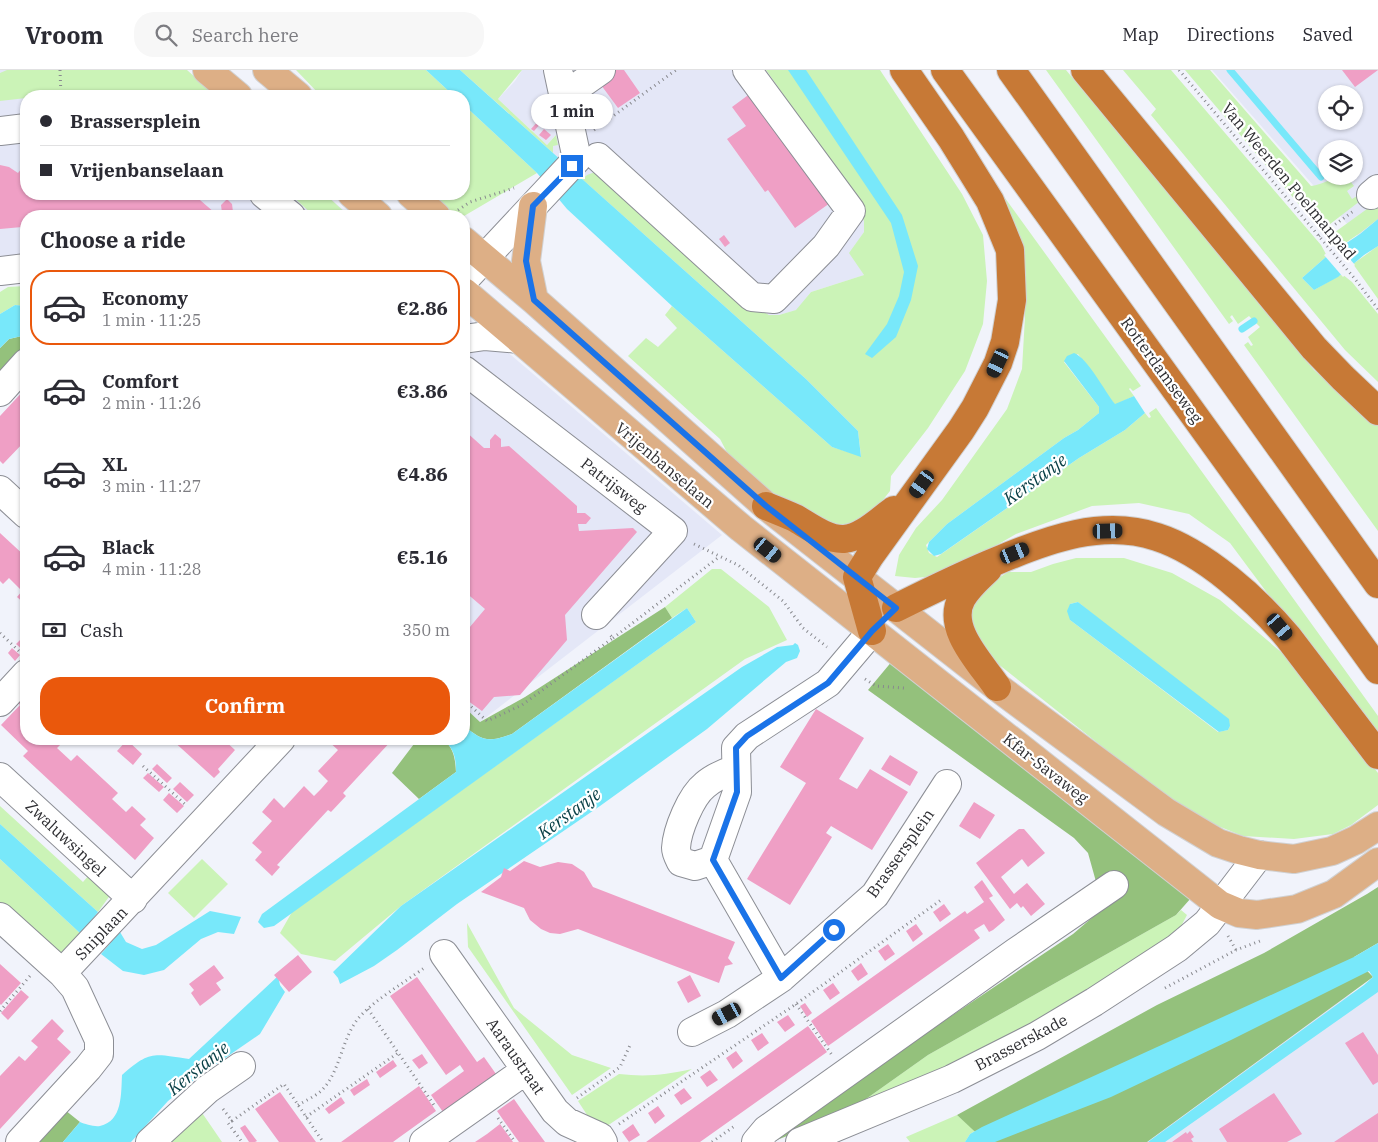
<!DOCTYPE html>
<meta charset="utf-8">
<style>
:root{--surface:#fff;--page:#f7f7f7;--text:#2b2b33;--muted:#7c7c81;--line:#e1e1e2;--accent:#ea580c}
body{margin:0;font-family:"IBM Plex Serif",serif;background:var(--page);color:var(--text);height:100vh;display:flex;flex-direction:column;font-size:19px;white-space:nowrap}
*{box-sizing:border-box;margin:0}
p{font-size:16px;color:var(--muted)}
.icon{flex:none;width:28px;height:28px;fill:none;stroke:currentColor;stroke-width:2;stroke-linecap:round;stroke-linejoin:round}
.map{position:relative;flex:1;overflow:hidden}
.sheet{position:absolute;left:20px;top:140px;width:450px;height:535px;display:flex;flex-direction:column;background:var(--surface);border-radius:20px;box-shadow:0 1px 4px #0004}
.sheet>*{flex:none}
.hud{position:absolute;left:20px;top:20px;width:450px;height:110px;border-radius:20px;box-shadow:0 1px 4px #0004;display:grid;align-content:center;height:110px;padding:0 20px;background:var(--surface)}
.controls{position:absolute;left:1318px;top:15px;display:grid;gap:10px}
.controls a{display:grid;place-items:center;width:45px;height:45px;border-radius:50%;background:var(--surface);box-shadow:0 1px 4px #0004;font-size:25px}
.end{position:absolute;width:22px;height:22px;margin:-11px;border:6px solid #1a73e8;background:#fff;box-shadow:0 0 0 2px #fff}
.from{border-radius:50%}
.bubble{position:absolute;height:35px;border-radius:18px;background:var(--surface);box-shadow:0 1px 4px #0004;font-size:16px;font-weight:700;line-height:35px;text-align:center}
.car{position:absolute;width:15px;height:30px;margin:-15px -8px;border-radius:6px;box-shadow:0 0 4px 1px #0007;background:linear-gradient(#222 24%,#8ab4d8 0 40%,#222 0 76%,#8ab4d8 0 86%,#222 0)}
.hud b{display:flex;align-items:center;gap:18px;height:48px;font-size:19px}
.hud b+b{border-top:1px solid var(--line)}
.hud i{width:12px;height:12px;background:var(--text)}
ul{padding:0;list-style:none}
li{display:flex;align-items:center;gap:15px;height:75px;margin:0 10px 8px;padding:0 10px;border:2px solid transparent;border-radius:20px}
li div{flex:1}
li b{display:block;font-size:19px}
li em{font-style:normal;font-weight:700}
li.active{border-color:var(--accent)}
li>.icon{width:45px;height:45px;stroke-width:1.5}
h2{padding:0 20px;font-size:22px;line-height:60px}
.pay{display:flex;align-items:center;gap:12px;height:55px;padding:0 20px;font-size:19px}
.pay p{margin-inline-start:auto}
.button{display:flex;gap:10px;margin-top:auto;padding:10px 20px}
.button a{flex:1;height:58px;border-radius:20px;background:var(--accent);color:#fff;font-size:20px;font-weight:700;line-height:58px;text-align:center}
header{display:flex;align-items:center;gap:30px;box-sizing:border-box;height:70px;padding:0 25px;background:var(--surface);border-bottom:1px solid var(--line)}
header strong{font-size:24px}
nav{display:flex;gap:28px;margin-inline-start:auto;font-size:18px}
.search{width:350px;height:45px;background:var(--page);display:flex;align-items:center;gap:12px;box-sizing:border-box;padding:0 18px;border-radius:20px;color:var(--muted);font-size:19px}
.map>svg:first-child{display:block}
.built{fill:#e4e7f7;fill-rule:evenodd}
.green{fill:#cbf3b7;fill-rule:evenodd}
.forest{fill:#94c17c}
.water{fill:#78e8fa}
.pier{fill:#f1f3fb}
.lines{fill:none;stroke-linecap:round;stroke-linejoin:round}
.stream{stroke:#78e8fa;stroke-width:7}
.building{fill:#ef9fc5}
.minor-casing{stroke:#8c8e95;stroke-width:30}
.major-casing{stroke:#d1d1d2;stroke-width:30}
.highway-casing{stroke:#d1d1d2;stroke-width:30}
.path{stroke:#88898e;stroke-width:3;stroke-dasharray:1 4;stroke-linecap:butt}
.minor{stroke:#fff;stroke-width:28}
.major{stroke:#ddaf86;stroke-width:28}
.highway{stroke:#c77936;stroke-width:28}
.route{stroke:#1a73e8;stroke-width:6}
.labels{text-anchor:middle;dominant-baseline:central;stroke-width:4.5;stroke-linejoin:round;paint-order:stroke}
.street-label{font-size:16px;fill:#2e2e32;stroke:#fff}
.water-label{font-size:18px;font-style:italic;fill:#073e45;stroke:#fff}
</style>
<header>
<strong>Vroom</strong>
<div class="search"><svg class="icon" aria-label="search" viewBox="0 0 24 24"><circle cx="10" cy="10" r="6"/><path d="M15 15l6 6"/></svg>Search here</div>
<nav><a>Map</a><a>Directions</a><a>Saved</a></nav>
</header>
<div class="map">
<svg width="1378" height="1072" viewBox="0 0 1378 1072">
<rect width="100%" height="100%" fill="#f1f3fb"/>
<path class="built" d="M0,0H185L26,26V124H325L350,146H26V210L0,215Z
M522,0H766L814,68L857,136L864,151V162L850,183L864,205L811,222L797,240L779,245H769L753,235L587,105L582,109L553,83V76L556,65L547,75L498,29L515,11Z
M1212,0H1378V189ZM1326,24H1354V51H1326ZM1326,79H1354V106H1326Z
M464,245L722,465L480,652L464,637Z
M1378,911V1072H1038Z"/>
<path class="green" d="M7,0H187L216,26H26V28L0,31V3Z
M296,0H426L454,26H321Z
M460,0H522L498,29L547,75L556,65L558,75L553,76V83Z
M766,0H880L962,124L983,165L987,211L983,254L965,301L928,358L891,406L890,421L871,445L852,453L832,456L793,441L731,390L720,369L628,286L646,268L658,277L677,258L665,245L672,236L832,377L861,386L858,361L806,309L582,109L587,105L595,102L753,235L769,245H779L796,240L811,222L864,205L849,183L864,162V151L857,136L814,68Z
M1046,0H1066L1314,300L1378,355V461L1244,275L1248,272L1251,276L1253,275L1248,267L1260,257L1249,246L1238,254L1232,245L1230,247L1233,251L1229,254Z
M1123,0H1171L1321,175L1327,186L1302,208L1314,220L1342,204L1352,212L1378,244V312L1345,280L1151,45L1156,39Z
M1185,0H1210L1311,116C1323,115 1333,106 1346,106L1354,116L1347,121L1352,129L1357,126L1360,131L1325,158H1319Z
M464,35L537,103L464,146H456L430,124H464Z
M958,63L1141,316L1133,321L1130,318L1129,319L1134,326L1115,335L1078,284L1064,292L1099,337V343L1078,360L1064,368L947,454L926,475L929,483L937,487L1079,388L1125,360L1145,343L1149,348L1151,347L1149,343L1156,338L1378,646V672L1230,473L1189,444L1139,433L1092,436L1016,464L964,494L935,506L915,508L895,506L899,485L916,458L942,430L1007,339L1022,299L1025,247L1023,193Z
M290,124H325L349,146H314Z
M1378,131V149L1360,163L1338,178L1330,168L1331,165Z
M1378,176V229L1353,194Z
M26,216V236L15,235L0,244V222L8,217Z
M1076,488H1124L1172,503L1220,530L1288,588L1378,703V735L1351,755L1333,764L1294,769L1243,766L1198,748L1162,724L988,586L975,566L971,550L972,535L983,518L1008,502H1031L1053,494ZM1078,532L1230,656L1228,660L1218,662L1070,550V534Z
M712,499H721L769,537L787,570L745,589L401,836L335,891L301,884L280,863L292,842L696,552L687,538L672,548L665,537Z
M0,736L83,812L89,805L111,824L98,842L0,754Z
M0,789L81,864L60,886L0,832Z
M202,789L228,814L194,848L168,823Z
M1181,840L1187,845L1178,862L1027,959L955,995L849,1041L928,985L1176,845Z
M467,853L514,938L572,985L611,998L572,1025L468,877Z
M692,999L604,1058L589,1048L578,1031L619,1004C646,1007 665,1005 692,999Z
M196,1034L222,1072H164Z
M957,1045L975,1061L970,1064L965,1072H910L906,1067Z"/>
<path class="forest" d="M26,265V284L0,311V278L9,269Z
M665,537L672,548L512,664C488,672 484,672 464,656V637L480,652L525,627Z
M893,590L1191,828L1176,845L928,985L849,1041L772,1072L767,1070L1073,864L1094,846L1100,826L1088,783L1074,768L868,620Z
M416,669H443C454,679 455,687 456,702L419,729L392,703L417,670Z
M1378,817V873L1354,887L1373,907L1147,1072H986L957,1045L1157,935L1264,883L1367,824Z
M65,1040L80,1052L63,1072H35Z"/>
<path class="water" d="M426,0H460L806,309L858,361L861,387L832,377L672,236L567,139L537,103L464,35V26H454Z
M788,0H806L902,145L918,196L911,230L896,267L872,288L865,284L887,254L899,226L904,202L891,153Z
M1378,149V176L1364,185L1338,207L1314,220L1302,208L1327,186L1360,164Z
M15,235L26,236V265L9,269L0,278V244Z
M1074,283C1088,288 1105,322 1115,334L1134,326L1145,343L1125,360L1079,388L941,484L934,486L927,479L929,472L947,454L1064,368L1078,360L1099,343V337L1064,291L1067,286Z
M1078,532L1229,649L1230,656L1228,660L1219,662L1070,550L1067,541L1070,534Z
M687,538L696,552L274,856L264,858L258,852L262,844L456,702C456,687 454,679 443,669H464V656C484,672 488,672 512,664Z
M795,573L798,575L800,581L797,588L786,592L707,659L600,736L457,834L397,880L374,896L340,914L338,908L333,902L401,836L742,597L777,577L793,575Z
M0,754L98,842L81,864L0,789Z
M210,841L241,847L234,864L218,862L201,869L164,900L144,905L123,901L101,884L120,862L126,872L142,879L156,875Z
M1378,873V922L1165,1072H1148L1364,915L1373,907L1369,901L1231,970L1111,1027L995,1072H965L970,1064L982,1057L1354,887Z
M278,906L280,915L285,922L260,964L199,1006L168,1031L131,1072H63L80,1052C85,1054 94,1057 100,1056C123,1051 121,1023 122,1005C150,980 154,984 189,989Z"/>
<path class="pier" d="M1338,175L1355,195L1343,207L1324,185Z"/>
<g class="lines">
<path class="stream" d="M1230,0L1321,107
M1242,259L1254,251"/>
</g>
<path class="building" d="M590,0H624L640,23L618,38Z
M1342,0H1378L1355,17Z
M751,23L830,133L795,158L768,120L765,122L727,69L746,56L732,37Z
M539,50L542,52L534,61L531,59Z
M544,59L551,65L546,70L539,65Z
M26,93V124H193L215,143H222L221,135L227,129L232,134L233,142L240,141L246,146H26V161L22,157L0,159V95L9,97L18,103Z
M724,165L730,173L725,177L719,169Z
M26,318V370L3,394L0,391V346Z
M464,360L484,378H490V370L495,364L501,369V377L509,376L577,436V443H585L591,448L586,454H578L579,461L633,458L637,462L565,545L567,570L520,625L494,627L482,641L464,628V564L485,539L464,521Z
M0,463L26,487V535L17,527L22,521L9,508L3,514L0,511Z
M21,569L26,574V579L24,581L16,574Z
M12,578L20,585L15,591L8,583Z
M24,625L26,626V669H62L64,671L57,678L71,691L77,685L118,723L112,729L126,742L132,736L146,749L140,755L154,768L135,790L23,686L28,681L1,655L20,635L17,632Z
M816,639L864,668L839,709L857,719L870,699L908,722L872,780L831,756L826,763L832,767L790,835L747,809L806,713L780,697Z
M171,669H223L235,680L218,699L220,702L214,708Z
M329,669H393L343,723L346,726L331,742L328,740L277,795L280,797L272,806L255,790L262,782L252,773L272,751L262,742L274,728L284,738L304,716L314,726L321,719L328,711L318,701L338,680L327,670Z
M127,670L142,684L133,695L117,681Z
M890,685L918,702L910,716L881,699Z
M157,694L172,708L167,713L152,699Z
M148,703L164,717L159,722L143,708Z
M180,712L194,725L187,732L173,719Z
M169,723L184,736L177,743L163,730Z
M974,732L995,745L980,769L959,756Z
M1019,759H1024L1045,783L1028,797L1022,789L1001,807L1014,824L1027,813L1045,834L1031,846L1023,836L1021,838L1017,833L1010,839L976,793Z
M524,791L540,797L558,792L572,794L584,802L593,817L735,872L728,888L733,894L725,896L719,913L578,859L560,864L550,863L541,859L530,850L524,838L481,822L501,807L504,798L510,801Z
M982,810L993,826L989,828L1005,850L993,860L989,862L984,854L974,860L980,868L828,976L811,951L965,841L967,844L984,832L974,817Z
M944,834L951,844L940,852L933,842Z
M916,854L923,864L913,872L906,861Z
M888,874L895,884L885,891L878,881Z
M298,885L312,902L289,922L274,905Z
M861,893L868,904L858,911L851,901Z
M0,894L21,913L1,935L0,934Z
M214,895L224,908L216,913L221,920L200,936L191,923L194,920L189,914Z
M690,905L701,926L688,933L677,912Z
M417,907L477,992L484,987L496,1004L443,1042L431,1025L464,1001L460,995L446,1005L390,926Z
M833,913L840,923L830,930L823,920Z
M21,920L29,927L8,950L1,943Z
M805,933L812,943L807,947L800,936Z
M788,945L795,955L785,962L777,952Z
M52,949L64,961L57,969L71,982L0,1059V1006L19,986L25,991L38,977L31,971Z
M808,956L827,982L762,1028L700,1072H646Z
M1363,962L1378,985V1012L1373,1015L1345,973Z
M762,963L769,973L758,981L751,970Z
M736,981L743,991L733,999L726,988Z
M422,984L428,993L419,999L412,990Z
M393,990L397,996L380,1008L376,1002Z
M710,1000L718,1010L707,1017L700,1007Z
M367,1009L370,1015L354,1026L350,1020Z
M419,1016L436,1041L397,1069L393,1072H341Z
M684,1018L692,1028L681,1035L674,1025Z
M280,1022L308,1061L316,1072H279L255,1039Z
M1274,1023L1302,1064L1287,1072H1227L1219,1059Z
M341,1027L345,1033L329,1044L325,1039Z
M514,1029L523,1042L545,1072H519L506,1054L497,1041Z
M658,1036L665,1046L655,1054L648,1043Z
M1378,1043V1072H1334Z
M500,1054L513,1072H475L487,1064Z
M633,1054L640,1065L629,1072L622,1062Z
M245,1055L257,1071L255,1072H249L240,1058Z
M1190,1061L1194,1067L1191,1069L1193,1072H1172L1186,1062L1187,1064Z"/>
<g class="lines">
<defs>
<path id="minor" d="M564,26L601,0
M0,61L26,58
M598,87L752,227L774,229L826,176L851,141L747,0
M264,124L291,146
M1371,125L1378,119
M0,201L26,198
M464,210L577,89L558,0
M464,269L485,266L519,269
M464,300L673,461L596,545
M0,322L26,293
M0,420L26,444
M0,632L26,604
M0,707L133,829
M713,790L695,796L681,792C679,788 676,783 676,778C677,760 691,726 705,715C714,707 724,703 736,699
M0,847L62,903
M444,884L555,1041L567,1052L600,1067L603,1072
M781,908L713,790L737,722L736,678L747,666L828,613L872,561
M692,962L727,944L781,908L875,825L947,714
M20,1072L88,998L99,984V970L75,918L62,903L281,669
M150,1072L208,1019L241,996
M424,1072L526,1000
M756,1072L766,1060L1016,882L1114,815
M800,1072L952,1009L1037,966L1094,932L1177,878L1207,853L1259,785"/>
<path id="major" d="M207,0L238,26
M267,0L298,26
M352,124L378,146
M411,124L436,146
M533,136L526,191L534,230
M464,171L534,230L766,436L997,617L1166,742L1218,773L1239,780L1259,785L1294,789L1332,781L1356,770L1378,756
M464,222L741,458L1220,835L1239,843L1257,845L1297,839L1334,824L1378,792"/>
<path id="highway" d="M945,0L1378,600
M1011,0L1378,514
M1085,0L1314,278L1343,308L1378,341
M766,436C776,440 786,444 795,448C809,456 827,470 844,469C862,468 880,450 894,440
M988,499C979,508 969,516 962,528C945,558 981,593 997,617
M896,538C930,521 964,504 999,490C1049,469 1103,449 1157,467C1204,482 1257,530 1288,567L1378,685
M872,561L857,507L870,486L961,360L975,338L998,293L1005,272L1012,230L1010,180L990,131L951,68L904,0"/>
</defs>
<use href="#minor" class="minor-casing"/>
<use href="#major" class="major-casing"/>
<use href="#highway" class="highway-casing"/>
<path class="path" d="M60,0L61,26
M1179,0L1355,209L1378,239
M594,60L676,0
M458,140L470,132L514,118
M1319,166L1355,140
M694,474L738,495L783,531L803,558L827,577
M0,563L20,582
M613,568L719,487
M865,609L876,616L904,618
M464,630L487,651L522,635L613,568L610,565
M114,669L118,673
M143,696L187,736
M1228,866L1236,880
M1165,918L1236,880L1260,871
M796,934L832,985
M368,939L434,1035
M0,941L30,906
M577,1028L620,997L631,973
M298,1035C305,1031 314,1027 321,1021C340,1003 341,971 357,950C372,931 404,913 424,898
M223,1039L232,1051L228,1053L242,1072
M306,1047L398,983
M498,1048L515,1072
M232,1051L284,1014L323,1072
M619,1054L796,934L941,830
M712,1072L736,1055"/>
<use href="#minor" class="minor"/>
<use href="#major" class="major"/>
<use href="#highway" class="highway"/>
</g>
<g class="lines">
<path class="route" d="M572,96L533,136L526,191L534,230L766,436L896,538L872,561L828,613L747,666L736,678L737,722L713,790L781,908L834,860"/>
</g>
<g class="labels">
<g class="street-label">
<text transform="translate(1289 111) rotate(50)">Van Weerden Poelmanpad</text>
<text transform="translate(1162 300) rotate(54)">Rotterdamseweg</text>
<text transform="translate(665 395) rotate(40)">Vrijenbanselaan</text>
<text transform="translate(614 415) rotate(38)">Patrijsweg</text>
<text transform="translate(1046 698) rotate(38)">Kfar-Savaweg</text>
<text transform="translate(66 768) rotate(43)">Zwaluwsingel</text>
<text transform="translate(900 783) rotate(-55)">Brassersplein</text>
<text transform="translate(101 863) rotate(-46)">Sniplaan</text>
<text transform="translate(1021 972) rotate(-28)">Brasserskade</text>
<text transform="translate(516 986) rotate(55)">Aaraustraat</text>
</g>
<g class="water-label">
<text transform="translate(1035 409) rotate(-36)">Kerstanje</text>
<text transform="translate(569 743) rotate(-36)">Kerstanje</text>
<text transform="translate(198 998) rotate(-39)">Kerstanje</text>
</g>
</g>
</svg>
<div class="controls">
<a><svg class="icon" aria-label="locate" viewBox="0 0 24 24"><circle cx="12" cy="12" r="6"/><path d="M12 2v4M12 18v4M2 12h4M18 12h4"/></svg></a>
<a><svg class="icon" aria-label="layers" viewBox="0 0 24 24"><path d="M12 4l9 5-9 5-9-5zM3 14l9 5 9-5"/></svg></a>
</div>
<i class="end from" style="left:834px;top:860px"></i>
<i class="end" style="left:572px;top:96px"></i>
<div class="bubble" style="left:531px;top:24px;width:82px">1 min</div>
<i class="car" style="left:998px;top:293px;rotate:205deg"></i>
<i class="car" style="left:922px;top:414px;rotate:216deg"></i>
<i class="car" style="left:1108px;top:461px;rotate:88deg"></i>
<i class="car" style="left:768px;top:480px;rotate:129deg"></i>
<i class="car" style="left:1015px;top:483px;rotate:68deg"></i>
<i class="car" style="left:1280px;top:557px;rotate:139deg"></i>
<i class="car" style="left:727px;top:944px;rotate:242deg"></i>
<div class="hud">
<b><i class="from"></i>Brassersplein</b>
<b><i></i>Vrijenbanselaan</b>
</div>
<section class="sheet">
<h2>Choose a ride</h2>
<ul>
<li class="active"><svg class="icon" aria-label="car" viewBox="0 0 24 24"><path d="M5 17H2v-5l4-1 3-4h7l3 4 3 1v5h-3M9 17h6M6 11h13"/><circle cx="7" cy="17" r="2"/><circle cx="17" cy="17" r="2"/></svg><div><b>Economy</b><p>1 min · 11:25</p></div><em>€2.86</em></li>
<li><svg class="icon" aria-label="car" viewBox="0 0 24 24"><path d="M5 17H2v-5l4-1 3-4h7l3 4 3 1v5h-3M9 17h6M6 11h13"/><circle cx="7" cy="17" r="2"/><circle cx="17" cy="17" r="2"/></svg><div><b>Comfort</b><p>2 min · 11:26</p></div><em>€3.86</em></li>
<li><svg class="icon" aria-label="car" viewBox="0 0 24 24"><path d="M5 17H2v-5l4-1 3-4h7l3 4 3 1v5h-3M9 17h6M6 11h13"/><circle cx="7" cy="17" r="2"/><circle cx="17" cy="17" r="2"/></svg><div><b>XL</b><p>3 min · 11:27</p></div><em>€4.86</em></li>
<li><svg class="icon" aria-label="car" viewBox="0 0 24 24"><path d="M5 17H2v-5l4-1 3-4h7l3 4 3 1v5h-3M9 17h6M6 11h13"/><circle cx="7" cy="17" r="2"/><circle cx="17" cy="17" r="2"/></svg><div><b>Black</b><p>4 min · 11:28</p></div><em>€5.16</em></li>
</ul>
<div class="pay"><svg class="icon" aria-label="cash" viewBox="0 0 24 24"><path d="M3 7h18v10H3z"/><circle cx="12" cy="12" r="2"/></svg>Cash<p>350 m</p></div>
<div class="button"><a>Confirm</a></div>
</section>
</div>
